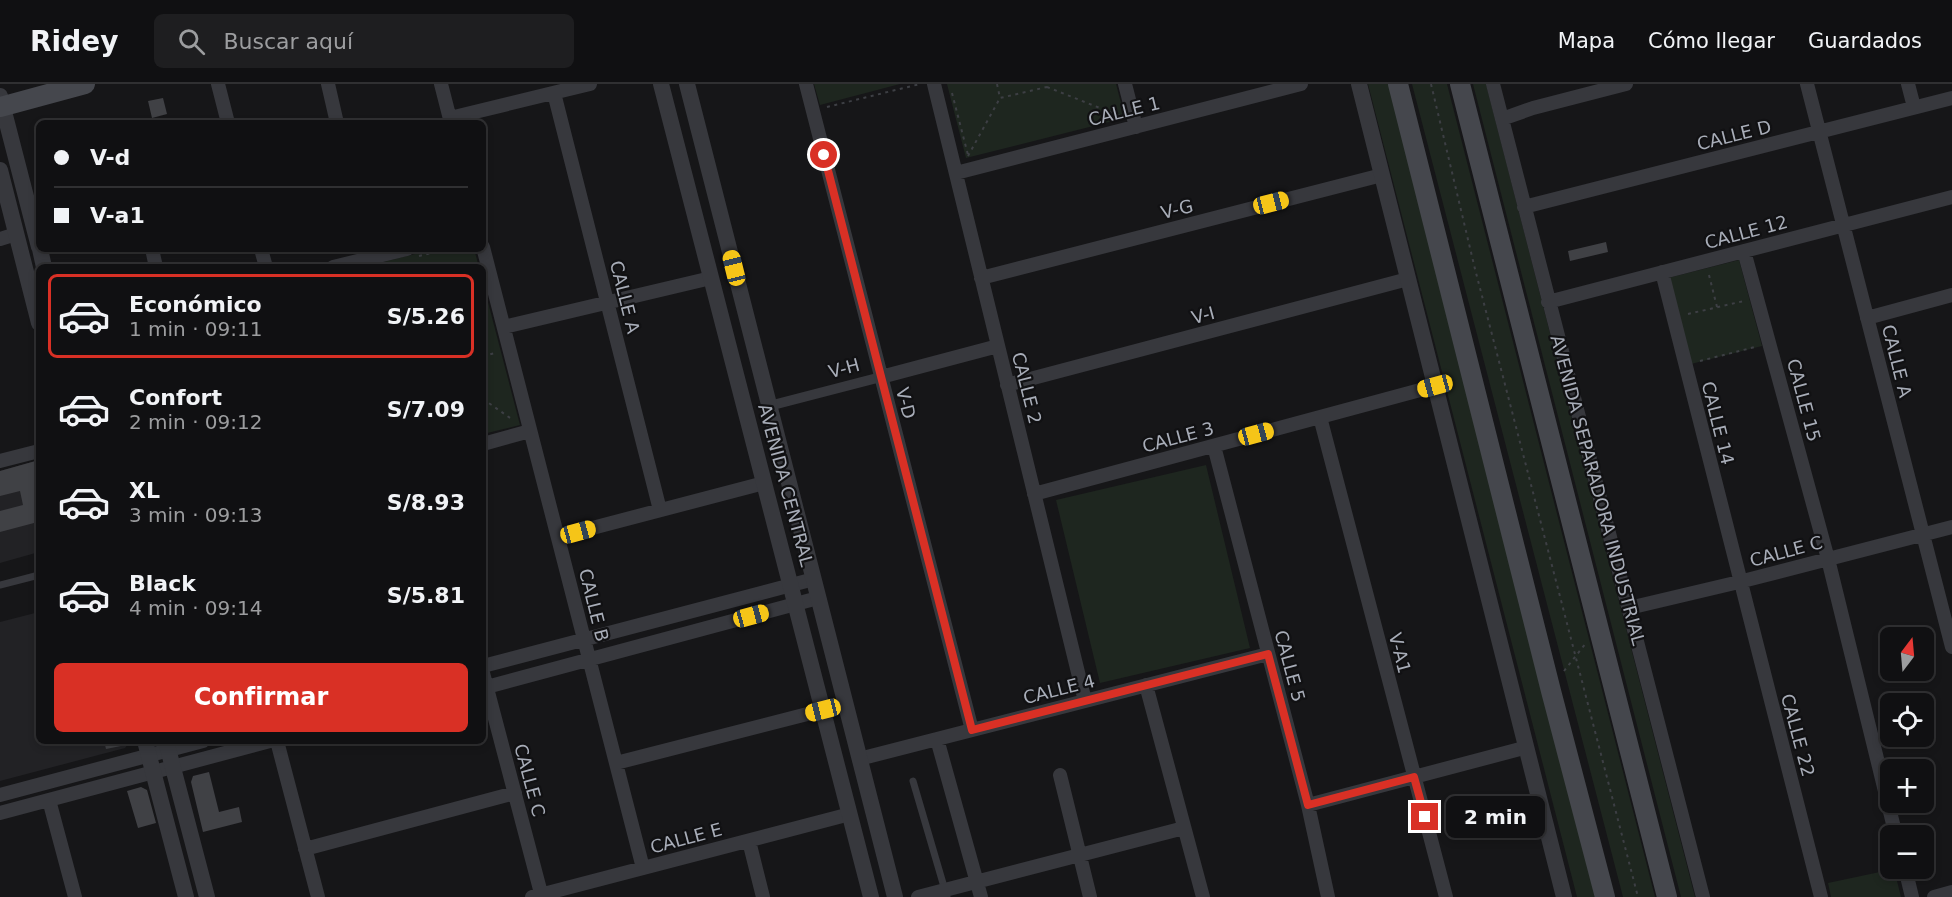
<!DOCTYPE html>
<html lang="es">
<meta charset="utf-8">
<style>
:root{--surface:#101012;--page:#1e1e20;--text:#f1f3f6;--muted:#9c9d9f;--line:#303032;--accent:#d93025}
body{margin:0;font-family:"DejaVu Sans",sans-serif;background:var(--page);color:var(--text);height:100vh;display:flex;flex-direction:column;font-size:22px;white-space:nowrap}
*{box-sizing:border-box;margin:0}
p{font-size:20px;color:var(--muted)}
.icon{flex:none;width:33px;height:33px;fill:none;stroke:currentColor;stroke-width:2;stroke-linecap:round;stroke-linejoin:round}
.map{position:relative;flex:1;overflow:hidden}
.side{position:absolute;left:36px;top:180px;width:450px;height:480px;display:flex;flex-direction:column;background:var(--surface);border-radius:9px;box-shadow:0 3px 9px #0003,0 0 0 2px var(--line)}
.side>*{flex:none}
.top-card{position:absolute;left:36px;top:36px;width:450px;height:132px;border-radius:9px;box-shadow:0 3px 9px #0003,0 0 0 2px var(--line);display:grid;align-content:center;height:132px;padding:0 18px;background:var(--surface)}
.needle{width:39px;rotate:16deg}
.controls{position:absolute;left:1880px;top:543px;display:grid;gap:12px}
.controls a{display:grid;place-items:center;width:54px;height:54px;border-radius:9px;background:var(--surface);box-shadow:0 3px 9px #0003,0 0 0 2px var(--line);font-size:30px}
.end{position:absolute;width:27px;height:27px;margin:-14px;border:8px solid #d93025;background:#fff;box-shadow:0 0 0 3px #fff}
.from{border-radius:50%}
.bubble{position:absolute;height:42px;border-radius:9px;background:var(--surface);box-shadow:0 3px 9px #0003,0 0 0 2px var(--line);font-size:20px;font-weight:700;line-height:42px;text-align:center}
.car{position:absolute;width:18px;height:36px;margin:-18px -9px;border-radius:8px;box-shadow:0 0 4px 2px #0007;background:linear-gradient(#f5c518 24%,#345 0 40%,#f5c518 0 76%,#345 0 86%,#f5c518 0)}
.top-card b{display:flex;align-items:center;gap:21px;height:57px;font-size:22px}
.top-card b+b{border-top:2px solid var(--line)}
.top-card i{width:15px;height:15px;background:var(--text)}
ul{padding:10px 0 0;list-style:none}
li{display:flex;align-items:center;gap:18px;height:84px;margin:0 12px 9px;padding:0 6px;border:3px solid transparent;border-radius:9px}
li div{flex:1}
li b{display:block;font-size:22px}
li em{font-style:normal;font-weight:700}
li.active{border-color:var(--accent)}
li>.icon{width:54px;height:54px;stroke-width:1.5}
.cta{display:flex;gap:12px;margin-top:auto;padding:12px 18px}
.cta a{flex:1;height:69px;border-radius:9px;background:var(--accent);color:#fff;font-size:24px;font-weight:700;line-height:69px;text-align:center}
header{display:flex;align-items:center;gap:36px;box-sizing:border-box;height:84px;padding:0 30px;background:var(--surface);border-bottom:2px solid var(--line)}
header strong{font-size:28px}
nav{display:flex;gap:33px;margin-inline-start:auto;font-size:21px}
.search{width:420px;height:54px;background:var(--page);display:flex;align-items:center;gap:15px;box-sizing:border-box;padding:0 21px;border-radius:9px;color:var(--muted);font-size:22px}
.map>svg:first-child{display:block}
.built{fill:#222225}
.green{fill:#1e261f}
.building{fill:#404145}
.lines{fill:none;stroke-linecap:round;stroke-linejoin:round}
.path{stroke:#3d3f44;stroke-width:2;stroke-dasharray:3 4.5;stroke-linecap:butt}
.service{stroke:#37383d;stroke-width:7}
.pedestrian{stroke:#37383d;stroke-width:10}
.minor{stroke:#37383d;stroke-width:14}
.tertiary{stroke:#37383d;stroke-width:16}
.secondary{stroke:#45474d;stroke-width:20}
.route{stroke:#d93025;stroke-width:8}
.labels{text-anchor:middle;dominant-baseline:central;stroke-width:4.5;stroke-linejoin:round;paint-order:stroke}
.street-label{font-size:18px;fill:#a8adb8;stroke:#111113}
</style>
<header>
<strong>Ridey</strong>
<div class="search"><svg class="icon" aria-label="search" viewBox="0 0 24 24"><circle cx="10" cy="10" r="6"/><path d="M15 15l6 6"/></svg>Buscar aquí</div>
<nav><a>Mapa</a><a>Cómo llegar</a><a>Guardados</a></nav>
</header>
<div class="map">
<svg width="1952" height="813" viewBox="0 0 1952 813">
<rect width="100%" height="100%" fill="#161618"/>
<path class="built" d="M39,376V468L0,479V387Z
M39,528V657H130L125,664L0,697V538Z"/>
<path class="green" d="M814,0H900L820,21Z
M947,0H1116L1125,34L966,74Z
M1368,0H1390L1600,813H1577Z
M1412,0H1447L1655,813H1623Z
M1473,0H1486L1695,813H1681Z
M434,165H474L479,183H364Z
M1739,176L1762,262L1691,280L1668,194Z
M483,199L520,341L483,350Z
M1206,381L1250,564L1100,599L1056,416Z
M1894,785L1901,813H1831L1828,799Z"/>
<path class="building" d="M163,14L167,30L152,34L148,17Z
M1606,158L1608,168L1570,177L1568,167Z
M39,376V456L34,439L0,448V427L23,421L20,407L0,412V387Z
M104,657H129L126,661L106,665Z
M209,688L219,728L239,723L242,738L203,748L191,698L193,692Z
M141,703L147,706L156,739L138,744L127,707Z"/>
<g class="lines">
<path class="path" d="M997,0L1000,14L1047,3V0
M1431,0L1475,185L1638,813
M1047,3L1120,32
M952,9L968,71
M827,23L920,0
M968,72L1000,14
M419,172L447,165
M1709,191L1717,223
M1688,230L1744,217
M483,272L495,269
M1700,277L1755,263
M483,315L513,336
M1564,587L1586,559"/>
<path class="service" d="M0,501L39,491
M913,697L947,813"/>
<path class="pedestrian" d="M769,322L881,293"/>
<path class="minor" d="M218,0L228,39
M328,0L337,39
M441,0L451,39
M806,0L972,646
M934,0L1085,617
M1125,0L1136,43
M1493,0L1703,813
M1807,0L1952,563
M1908,0L1914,23
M554,9L660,426
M450,34L590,0
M1502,35L1533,24L1626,0
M956,89L1301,0
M1524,123L1952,14
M0,155L16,150
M483,163L643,784
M152,165L156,183
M261,165L266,183
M1744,167L1828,475L1896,752
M333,183L407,165
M1662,188L1821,813
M981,194L1382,91
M1548,218L1952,113
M1867,234L1952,211
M504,243L711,194
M881,293L998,262
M1007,301L1408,195
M1320,333L1446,813
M483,360L530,347
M1214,362L1308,721L1328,813
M0,377L39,367
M1034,410L1435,302
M558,453L764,399
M1629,524L1739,498L1952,443
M483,582L814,495
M483,589L542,813
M1146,601L1203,813
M483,604L818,514
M937,655L981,813
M277,657L318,813
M859,675L1268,570
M616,679L823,626
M1060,691L1090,813
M0,711L203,657
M49,716L75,813
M1308,721L1520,665
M0,729L270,657
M749,757L763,813
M305,765L515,709
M1905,784L1912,813
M532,813L850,730
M918,813L1184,744
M1934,813L1952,808"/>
<path class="tertiary" d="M661,0L871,813
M687,0L895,813
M1359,0L1564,813
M0,12L39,163
M0,86L39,239
M40,165L44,183
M145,657L186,813
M166,657L207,813"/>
<path class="secondary" d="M1398,0L1551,607L1605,813
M1460,0L1667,813
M0,23L85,0"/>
</g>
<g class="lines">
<path class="route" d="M824,71L972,646L1268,570L1308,721L1414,693L1425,733"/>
</g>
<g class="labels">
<g class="street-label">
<text transform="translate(1124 27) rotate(-14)">CALLE 1</text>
<text transform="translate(1734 51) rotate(-14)">CALLE D</text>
<text transform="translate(1177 125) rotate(-14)">V-G</text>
<text transform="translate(1746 148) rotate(-15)">CALLE 12</text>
<text transform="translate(625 213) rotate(76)">CALLE A</text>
<text transform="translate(1203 231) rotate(-15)">V-I</text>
<text transform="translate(1897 277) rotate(76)">CALLE A</text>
<text transform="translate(844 284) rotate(-15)">V-H</text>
<text transform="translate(1027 304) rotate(76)">CALLE 2</text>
<text transform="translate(1804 316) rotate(75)">CALLE 15</text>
<text transform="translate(906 319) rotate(76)">V-D</text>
<text transform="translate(1718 339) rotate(76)">CALLE 14</text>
<text transform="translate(1178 353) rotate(-15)">CALLE 3</text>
<text transform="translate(786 401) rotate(75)">AVENIDA CENTRAL</text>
<text transform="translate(1598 406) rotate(75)">AVENIDA SEPARADORA INDUSTRIAL</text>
<text transform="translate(1786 467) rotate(-15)">CALLE C</text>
<text transform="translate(594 521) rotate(76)">CALLE B</text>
<text transform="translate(1400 569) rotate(75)">V-A1</text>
<text transform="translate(1290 582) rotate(75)">CALLE 5</text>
<text transform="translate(1059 605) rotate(-14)">CALLE 4</text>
<text transform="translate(1798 651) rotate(75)">CALLE 22</text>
<text transform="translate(530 696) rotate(75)">CALLE C</text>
<text transform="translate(686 754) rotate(-15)">CALLE E</text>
</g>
</g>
</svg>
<div class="controls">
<a><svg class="needle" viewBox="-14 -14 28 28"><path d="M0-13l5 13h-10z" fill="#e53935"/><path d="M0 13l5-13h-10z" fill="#9c9d9f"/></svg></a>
<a><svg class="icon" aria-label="locate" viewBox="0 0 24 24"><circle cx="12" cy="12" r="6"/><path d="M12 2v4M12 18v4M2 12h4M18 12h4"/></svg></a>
<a>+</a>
<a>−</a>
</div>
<i class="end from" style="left:824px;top:71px"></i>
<i class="end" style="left:1425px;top:733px"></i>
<div class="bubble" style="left:1446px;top:712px;width:99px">2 min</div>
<i class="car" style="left:1271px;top:119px;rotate:76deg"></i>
<i class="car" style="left:734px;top:184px;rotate:346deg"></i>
<i class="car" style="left:1435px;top:302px;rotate:255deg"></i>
<i class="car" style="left:1256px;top:350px;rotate:75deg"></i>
<i class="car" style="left:578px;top:448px;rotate:75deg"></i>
<i class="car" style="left:751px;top:532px;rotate:75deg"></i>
<i class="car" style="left:823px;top:626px;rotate:256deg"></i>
<div class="top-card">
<b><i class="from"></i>V-d</b>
<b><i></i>V-a1</b>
</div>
<section class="side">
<ul>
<li class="active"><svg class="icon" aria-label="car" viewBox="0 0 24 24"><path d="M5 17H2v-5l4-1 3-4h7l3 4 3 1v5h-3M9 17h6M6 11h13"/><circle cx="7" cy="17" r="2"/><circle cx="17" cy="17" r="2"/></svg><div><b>Económico</b><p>1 min · 09:11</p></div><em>S/5.26</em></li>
<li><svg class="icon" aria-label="car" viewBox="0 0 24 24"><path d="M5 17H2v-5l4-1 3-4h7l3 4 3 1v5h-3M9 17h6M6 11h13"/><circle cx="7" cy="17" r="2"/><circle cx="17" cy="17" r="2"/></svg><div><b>Confort</b><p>2 min · 09:12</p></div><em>S/7.09</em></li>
<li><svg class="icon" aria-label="car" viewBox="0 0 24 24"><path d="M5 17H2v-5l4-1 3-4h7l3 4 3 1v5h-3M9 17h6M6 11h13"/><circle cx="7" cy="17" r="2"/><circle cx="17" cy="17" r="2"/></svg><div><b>XL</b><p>3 min · 09:13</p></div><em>S/8.93</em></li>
<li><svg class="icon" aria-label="car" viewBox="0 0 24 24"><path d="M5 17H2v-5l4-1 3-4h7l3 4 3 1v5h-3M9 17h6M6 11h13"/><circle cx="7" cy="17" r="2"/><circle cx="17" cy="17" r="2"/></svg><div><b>Black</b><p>4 min · 09:14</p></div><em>S/5.81</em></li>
</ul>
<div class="cta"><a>Confirmar</a></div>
</section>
</div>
